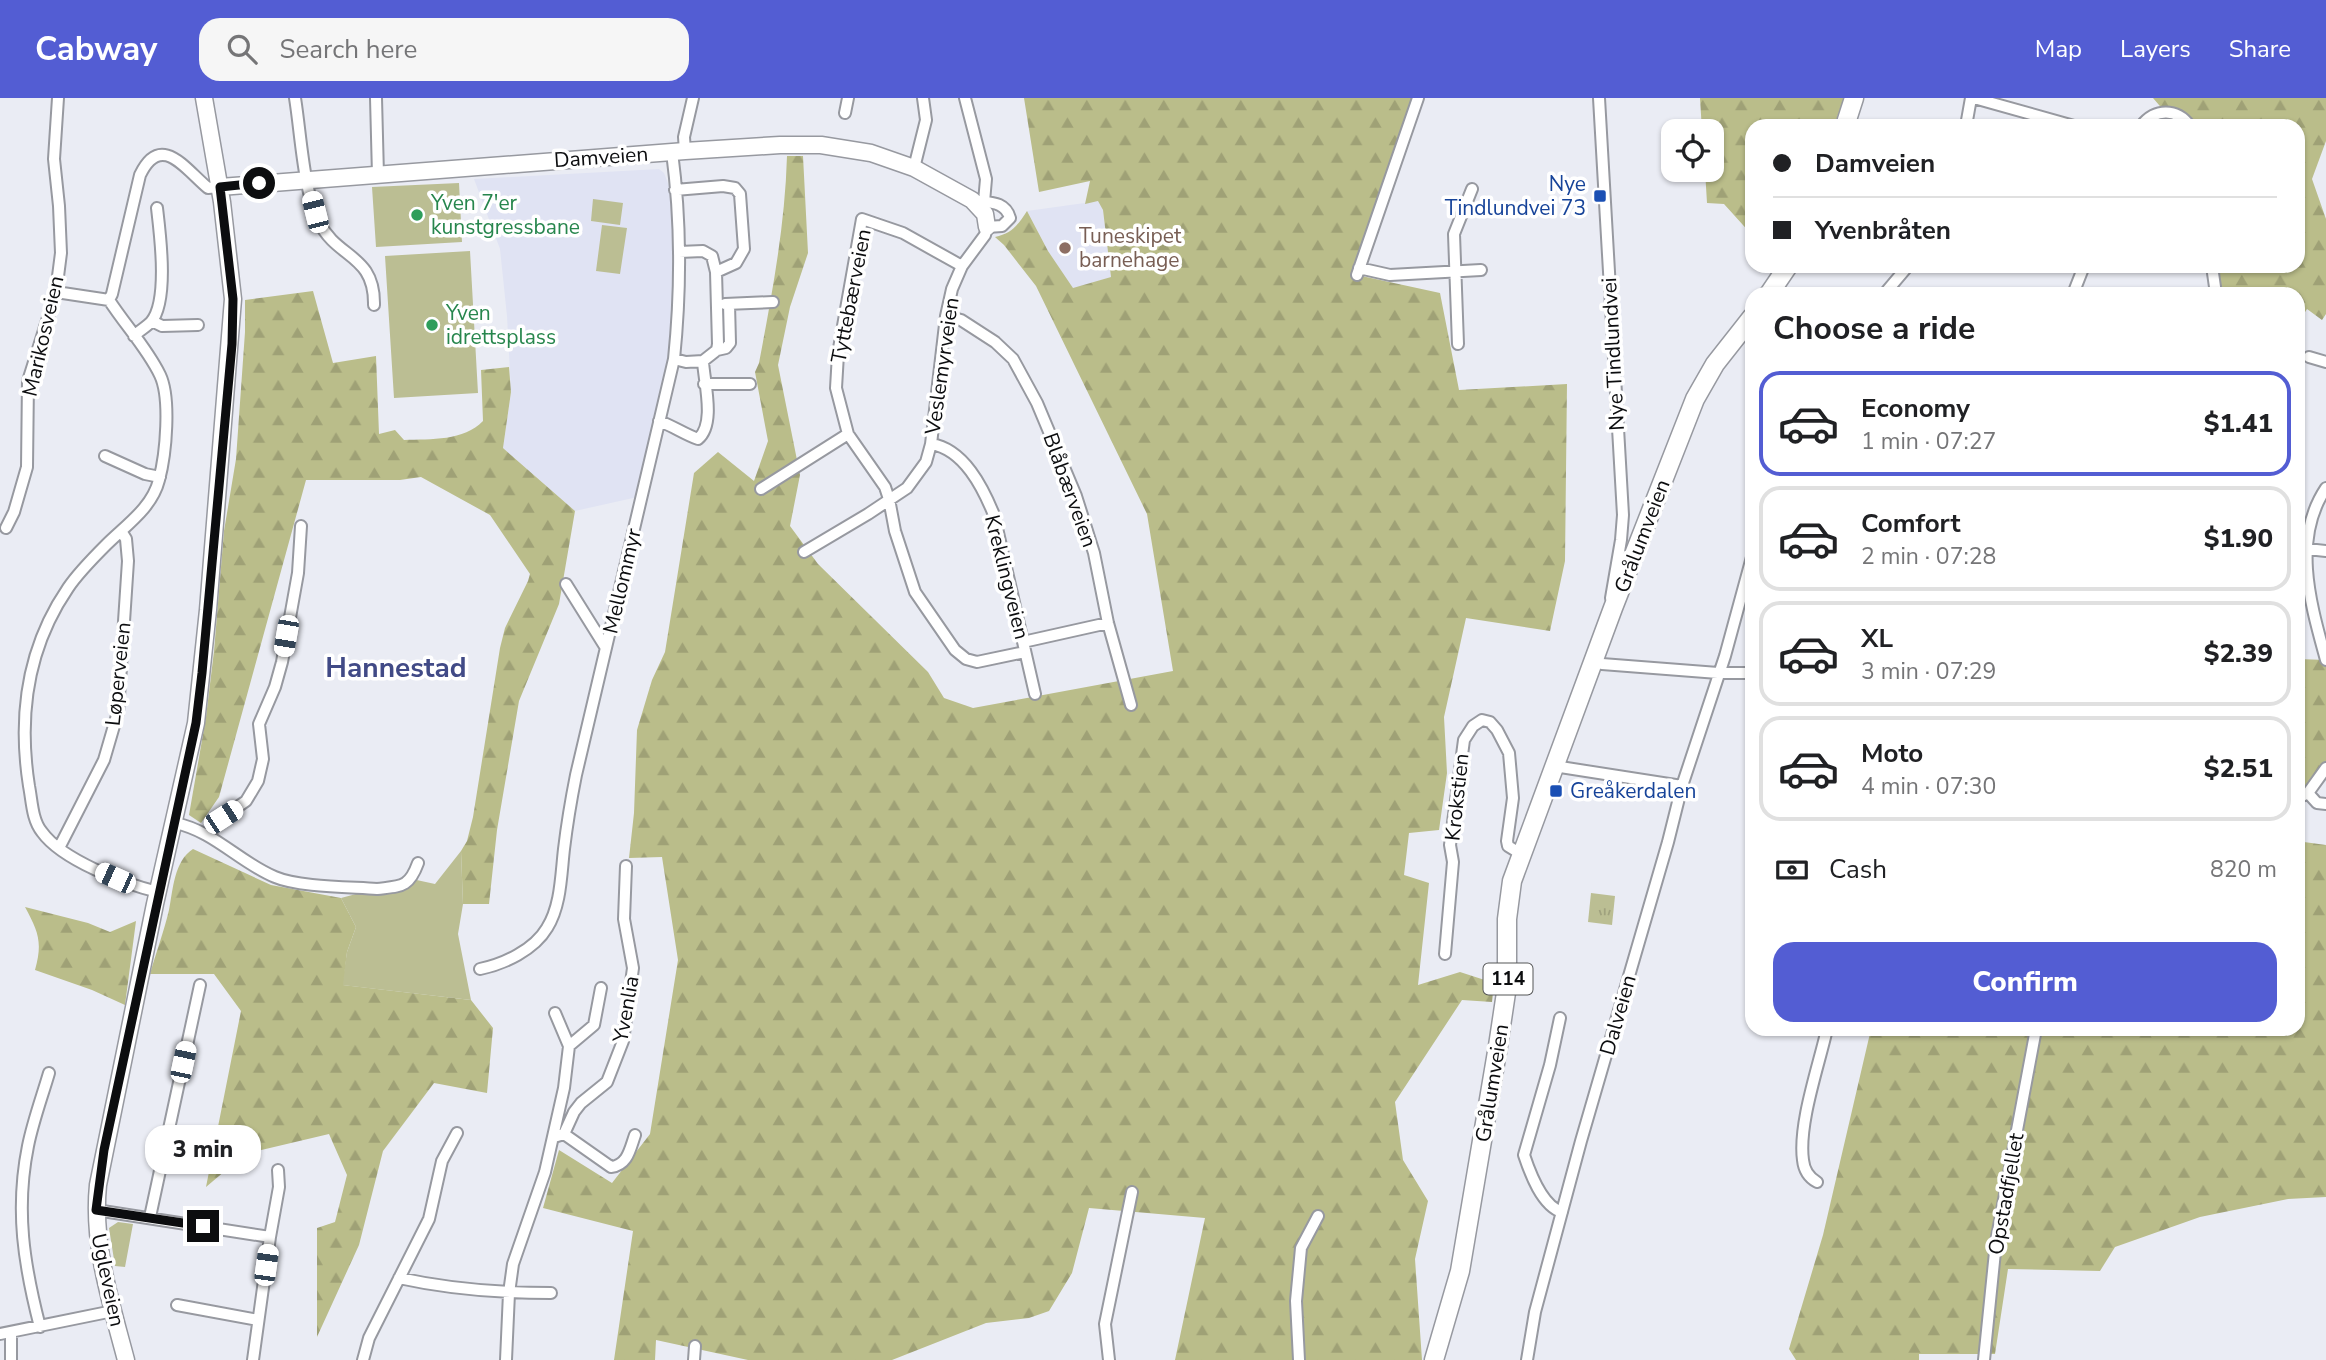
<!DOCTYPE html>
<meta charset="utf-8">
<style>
:root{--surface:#fff;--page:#f6f6f6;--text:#202124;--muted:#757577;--line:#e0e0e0;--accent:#535dd3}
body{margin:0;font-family:"Nunito Sans",sans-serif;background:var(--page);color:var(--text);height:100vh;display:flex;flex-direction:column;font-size:26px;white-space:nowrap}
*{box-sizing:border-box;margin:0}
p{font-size:23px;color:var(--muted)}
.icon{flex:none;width:38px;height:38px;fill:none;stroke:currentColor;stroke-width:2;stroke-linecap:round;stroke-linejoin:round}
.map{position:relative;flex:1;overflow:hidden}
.panel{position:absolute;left:1745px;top:189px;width:560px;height:749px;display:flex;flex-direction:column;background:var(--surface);border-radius:21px;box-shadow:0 2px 5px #0004}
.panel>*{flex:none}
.hud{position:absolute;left:1745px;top:21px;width:560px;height:154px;border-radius:21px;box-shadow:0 2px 5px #0004;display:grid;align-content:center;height:154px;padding:0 28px;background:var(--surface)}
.fabs{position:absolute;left:1661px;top:21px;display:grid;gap:14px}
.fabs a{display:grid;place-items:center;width:63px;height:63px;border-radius:14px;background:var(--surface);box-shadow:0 2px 5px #0004;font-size:35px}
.end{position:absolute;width:32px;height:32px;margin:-16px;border:9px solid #0c0d0f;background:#fff;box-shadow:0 0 0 4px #fff}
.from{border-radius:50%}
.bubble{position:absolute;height:49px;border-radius:21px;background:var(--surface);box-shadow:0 2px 5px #0004;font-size:23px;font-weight:800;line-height:49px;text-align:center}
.car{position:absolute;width:21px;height:42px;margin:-21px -10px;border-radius:9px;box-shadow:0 0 5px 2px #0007;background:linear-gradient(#fff 24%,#345 0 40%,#fff 0 76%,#345 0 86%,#fff 0)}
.hud b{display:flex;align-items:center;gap:24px;height:66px;font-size:26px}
.hud b+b{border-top:2px solid var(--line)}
.hud i{width:18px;height:18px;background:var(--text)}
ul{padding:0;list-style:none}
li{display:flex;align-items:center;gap:21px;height:105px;margin:0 14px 10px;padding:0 14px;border:4px solid var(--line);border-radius:21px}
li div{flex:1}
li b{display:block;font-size:26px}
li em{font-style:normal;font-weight:800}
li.current{border-color:var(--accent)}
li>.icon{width:63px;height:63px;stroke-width:1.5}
h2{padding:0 28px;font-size:32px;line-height:84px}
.pay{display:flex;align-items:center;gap:18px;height:77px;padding:0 28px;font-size:26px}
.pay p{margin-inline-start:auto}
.button{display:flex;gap:14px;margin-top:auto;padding:14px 28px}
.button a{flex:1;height:80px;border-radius:21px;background:var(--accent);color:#fff;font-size:28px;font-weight:800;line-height:80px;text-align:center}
header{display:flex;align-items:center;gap:42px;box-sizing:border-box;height:98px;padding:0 35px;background:var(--accent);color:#fff}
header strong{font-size:33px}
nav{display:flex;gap:38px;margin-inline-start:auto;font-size:24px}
.search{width:490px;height:63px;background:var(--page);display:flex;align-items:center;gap:18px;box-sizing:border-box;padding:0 24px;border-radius:21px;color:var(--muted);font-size:26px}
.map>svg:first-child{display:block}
.built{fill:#e0e3f3}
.grass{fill:#bbbe93}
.forest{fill:url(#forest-firs)}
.park{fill:url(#park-tufts)}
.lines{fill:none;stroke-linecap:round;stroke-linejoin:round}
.street-casing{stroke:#9799a0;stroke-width:14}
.secondary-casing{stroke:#9799a0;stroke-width:19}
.primary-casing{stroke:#9799a0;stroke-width:21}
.street{stroke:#fff;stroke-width:10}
.secondary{stroke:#fff;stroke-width:16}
.primary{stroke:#fff;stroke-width:18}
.route{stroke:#0c0d0f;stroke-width:9}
.transit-dot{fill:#1a4fb4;stroke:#fff;stroke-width:2.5}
.leisure-dot{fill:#2e9e5b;stroke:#fff;stroke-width:2.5}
.education-dot{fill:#8d6e63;stroke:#fff;stroke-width:2.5}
.labels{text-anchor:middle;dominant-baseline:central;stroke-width:7;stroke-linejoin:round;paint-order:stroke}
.shield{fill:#fff;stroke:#555657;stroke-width:2}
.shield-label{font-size:19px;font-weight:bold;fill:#0c0d0f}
.street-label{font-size:21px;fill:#0c0d0f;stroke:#fff}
.transit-label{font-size:21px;fill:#164399;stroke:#fff;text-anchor:end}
.leisure-label{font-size:21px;fill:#27864d;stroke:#fff;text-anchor:start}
.education-label{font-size:21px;fill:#785e54;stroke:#fff;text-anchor:start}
.district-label{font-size:28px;font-weight:bold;fill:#414a86;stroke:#fff}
</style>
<header>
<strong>Cabway</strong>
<div class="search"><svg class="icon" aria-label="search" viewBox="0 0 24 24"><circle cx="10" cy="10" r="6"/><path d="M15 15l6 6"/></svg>Search here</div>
<nav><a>Map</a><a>Layers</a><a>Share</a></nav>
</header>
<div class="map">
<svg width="2326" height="1262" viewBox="0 0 2326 1262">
<defs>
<pattern id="forest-firs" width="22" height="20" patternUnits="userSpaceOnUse" patternTransform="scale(1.75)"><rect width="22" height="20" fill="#babd8a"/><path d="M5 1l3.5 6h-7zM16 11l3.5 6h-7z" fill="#9fa176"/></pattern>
<pattern id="park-tufts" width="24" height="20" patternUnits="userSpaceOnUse" patternTransform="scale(1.75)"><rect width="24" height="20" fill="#bbbe93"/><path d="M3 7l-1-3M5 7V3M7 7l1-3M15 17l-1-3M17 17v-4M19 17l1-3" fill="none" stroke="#a0a27e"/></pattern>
</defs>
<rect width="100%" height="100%" fill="#eaecf4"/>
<path class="built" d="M659,71L664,75L676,106L679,212L642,398L575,413L503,350L511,294L507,218L500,151L474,81Z
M1099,103L1103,112L1111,179L1073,191L1048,153L1027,113Z"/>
<path class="grass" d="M459,85L462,144L376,149L372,89Z
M593,101L623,105L620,127L591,123Z
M602,127L627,130L620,176L596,173Z
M470,153L478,295L394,300L385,158Z
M461,753L463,806L458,836L471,902L342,887L347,854L356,829L341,800L412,781L435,786Z
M118,1124L133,1126L125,1169L115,1168L109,1130Z"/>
<path class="forest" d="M1024,0H1418L1357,177L1440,195L1459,292L1567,286L1565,463L1550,533L1466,520L1444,619L1447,675L1439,732L1409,735L1404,777L1429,785L1418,887L1460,874L1494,885L1492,904L1462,902L1395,1004L1403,1062L1428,1103L1415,1161L1422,1262H1175L1205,1120L1089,1110L1072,1175L1049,1213L1029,1220L986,1225L892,1262H748L656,1242L655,1262H614L633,1133L543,1110L559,1052L612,1085L650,1036L678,862L662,759L629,760L634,715L637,632L652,582L665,554L694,375L718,354L754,383L768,343L755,274L759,265C772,196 785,128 787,58H803L808,155L790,209L778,267L800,377L790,428L818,466L928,574L944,600L973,610L1173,573L1147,416L1036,188L1004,147L995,139C1012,135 1018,127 1027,113L1048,153L1073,190L1111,179L1103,112L1098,103L1085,106L1090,83L1039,94Z
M1700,0H1844L1834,28H1752V137L1724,106L1707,105L1705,72H1712V33H1702Z
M2153,0H2326V43L2312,81L2326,121V216L2322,222L2307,211L2298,225V196H2211L2206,168H2298V28H2177Z
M313,193L333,265L376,258L379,336L395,332L404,342C431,341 464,343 483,323L481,272L509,269L511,294L503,350L575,413L559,506L519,603L497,732L489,806H463L461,753L467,743L473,719L500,550L505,530L528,483L530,476L490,417L421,379L400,382H306L219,699L201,725L189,717L206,619L214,553L224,433L236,361L245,234V202Z
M2298,561L2326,562V670L2298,700Z
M2298,733L2304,744L2326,747V1099L2288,1101L2200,1119L2115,1149L2100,1173L2008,1171L1995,1256H1919V1262H1796L1789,1251L1823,1137L1871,931H2298Z
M193,751L271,787L341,800L356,829L347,854L343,887L471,902L493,930L487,995L434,985L383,1053L359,1147L317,1239V1130L335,1124L347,1077L329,1036L245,1056L206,1089L241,913L214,876H150C156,855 164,833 169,812C173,792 174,763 193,751Z
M25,809L88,825L110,834L136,823L125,907L92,892L35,872C43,844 38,833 25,809Z"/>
<path class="park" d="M1591,795L1615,798L1612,827L1588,824Z"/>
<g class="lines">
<defs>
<path id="street" d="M295,0C301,37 303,91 319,124C337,161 375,156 374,207
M376,0L378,77
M965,0L986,81L984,104
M1599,0L1623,417L1621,442L1611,500
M1974,0L2074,28
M845,15L848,0
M1966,28L1971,0
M2141,28C2155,10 2177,10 2190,28
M685,53L684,39L693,0
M914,70L926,22L923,0
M675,92L723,88L735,90L740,96L744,151L736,165L716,174
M962,168L903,135L862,121L838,256L836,290L848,336L885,389L889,401L895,433L915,494L955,552L966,561L977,564L1025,554
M2212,168L2216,196
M1359,170L1390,177L1481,172
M1357,177L1418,0
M56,194L109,202L112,196L140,77C161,33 186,72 208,90L220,89
M1886,194L1908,168
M2073,196L2084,168
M109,202C125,227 147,250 160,277C171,300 166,356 159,382C152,410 126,427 106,447C93,460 78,475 68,490C27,550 18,618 29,688C32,703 32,722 42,734C62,762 125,786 158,794
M725,206L773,204
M946,218L961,222L995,244L1013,261L1037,305L1076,398L1094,455L1108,525L1131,607
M152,223L162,228L198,227
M134,238C139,233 146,229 151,224C169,203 160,136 157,110
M1458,246L1454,136L1472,91
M717,252L726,250L730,245L729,206
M2309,259L2326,264
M674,261L686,264L703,263
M704,286H750
M659,323C673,328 684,336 698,341C716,326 704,284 703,263L717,252L718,246L716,174L712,158L703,153L679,154
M931,346C964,351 983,390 994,417L1035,596
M105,358L145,376L160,379
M2326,390C2291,442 2311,507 2326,562
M761,391L848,336
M6,430L14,414L27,369L28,283L56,194L61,155L59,108L54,61L58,0
M2298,450L2326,453
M804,454L868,416L907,390L926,364L931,346L946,218L952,191L962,168L985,137L987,129L1002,128L1010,120C1005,102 987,105 972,102
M566,486L606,550
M1023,544L1108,525
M1602,566L1718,575H1752
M1554,668L1682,688
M2308,695L2317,705L2326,706
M2298,700L2308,695L2326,670
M175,725C214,733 239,764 275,779C298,789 350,789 377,791C401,788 409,790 418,765
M208,737L223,719L246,703L258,683L263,661L259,626L275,589L282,564L298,475L301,428
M59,750L104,662L118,614L128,463L126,441L121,433
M1445,856L1453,764L1450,747L1464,642L1473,628L1482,622L1490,624L1497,632L1509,655L1513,700L1507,743L1508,748L1521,756
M480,871C504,866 534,852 547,830C561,808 561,777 564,751C567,726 571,702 576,677L674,261C681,193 681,122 672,54
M1560,920L1550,967L1524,1057C1530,1075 1542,1108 1562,1114
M569,948L594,927L601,890
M564,1036L611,1069C628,1067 630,1051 635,1037
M554,1039L564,1036L574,1014L581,1005L607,984L623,943L633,870L624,821L626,768
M1817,1084C1808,1079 1804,1072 1803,1062C1798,1026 1819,967 1827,931
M96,1112L270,1139L279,1089L278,1072
M150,1119L200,887
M399,1180C449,1191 500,1195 551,1195
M177,1207L258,1222
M40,1229C24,1167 15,1112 28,1048C33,1023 42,999 49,975
M11,1235V1262
M0,1236L113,1213
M253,1262L270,1139
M363,1262L369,1240L429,1121L442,1063L457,1035
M506,1262L509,1195L513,1166L545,1074L564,990L569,948L555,915
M694,1262L695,1248
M1109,1262L1105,1226L1132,1094
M1299,1262L1296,1203L1301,1150L1318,1118
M1527,1262L1535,1214L1581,1043L1668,744L1682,688L1725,558L1752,459
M1984,1262L1996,1144L2036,931"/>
<path id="secondary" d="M220,89L685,53L780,47H821L871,55L914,70L972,102L985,116L987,129
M126,1262C111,1205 92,1147 98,1087L155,806L196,625L208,512L233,201L222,104L204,0"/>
<path id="primary" d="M1845,28L1854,0
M1769,196L1788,168
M1434,1262L1460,1173L1498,948L1507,888V821L1512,783L1613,510L1695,301L1715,266L1752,219"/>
</defs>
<use href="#street" class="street-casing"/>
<use href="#secondary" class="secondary-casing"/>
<use href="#primary" class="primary-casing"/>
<use href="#street" class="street"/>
<use href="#secondary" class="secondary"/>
<use href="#primary" class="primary"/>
</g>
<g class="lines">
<path class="route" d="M203,1128L96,1112L104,1052L196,625L202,575L232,246L233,201L220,89L259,85"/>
</g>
<g class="transit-dot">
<rect x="1593" y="91" width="14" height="14" rx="3.5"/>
<rect x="1549" y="686" width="14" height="14" rx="3.5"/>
</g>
<g class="leisure-dot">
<circle cx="417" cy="117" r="7"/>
<circle cx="432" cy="227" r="7"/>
</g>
<circle class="education-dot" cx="1065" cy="150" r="7"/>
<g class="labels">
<rect class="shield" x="1483.5" y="865.5" width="49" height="31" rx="5"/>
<g class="shield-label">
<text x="1508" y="881">114</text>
</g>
<g class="street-label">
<text transform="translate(601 59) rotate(-4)">Damveien</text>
<text transform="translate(851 198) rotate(-79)">Tyttebærveien</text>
<text transform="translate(43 238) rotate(-77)">Marikosveien</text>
<text transform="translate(1613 256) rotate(-93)">Nye Tindlundvei</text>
<text transform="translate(942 268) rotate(-82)">Veslemyrveien</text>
<text transform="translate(1070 392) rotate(70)">Blåbærveien</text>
<text transform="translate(1642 438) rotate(-69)">Grålumveien</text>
<text transform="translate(1007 479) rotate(76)">Kreklingveien</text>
<text transform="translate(622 483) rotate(-77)">Mellommyr</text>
<text transform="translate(118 576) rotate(-84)">Løperveien</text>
<text transform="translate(1457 699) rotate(-84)">Krokstien</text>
<text transform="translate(626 911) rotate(-80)">Yvenlia</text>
<text transform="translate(1618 917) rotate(-74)">Dalveien</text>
<text transform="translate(1492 985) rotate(-81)">Grålumveien</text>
<text transform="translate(2006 1096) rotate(-80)">Opstadfjellet</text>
<text transform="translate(108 1182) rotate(78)">Ugleveien</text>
</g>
<g class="transit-label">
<text x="1586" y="86">Nye<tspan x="1586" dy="24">Tindlundvei 73</tspan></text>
<text x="1570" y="693" text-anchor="start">Greåkerdalen</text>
</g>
<g class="leisure-label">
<text x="431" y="105">Yven 7'er<tspan x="431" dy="24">kunstgressbane</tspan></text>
<text x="446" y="215">Yven<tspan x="446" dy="24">idrettsplass</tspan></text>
</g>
<g class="education-label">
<text x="1079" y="138">Tuneskipet<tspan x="1079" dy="24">barnehage</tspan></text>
</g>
<g class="district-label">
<text x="396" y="570">Hannestad</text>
</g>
</g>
</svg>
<div class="fabs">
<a><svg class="icon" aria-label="locate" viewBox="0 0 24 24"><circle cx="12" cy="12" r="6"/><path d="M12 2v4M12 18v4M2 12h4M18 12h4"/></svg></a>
</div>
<i class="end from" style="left:259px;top:85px"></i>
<i class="end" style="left:203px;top:1128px"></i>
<div class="bubble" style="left:145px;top:1027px;width:116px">3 min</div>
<i class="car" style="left:315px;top:114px;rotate:346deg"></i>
<i class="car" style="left:286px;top:538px;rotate:190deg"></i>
<i class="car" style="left:223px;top:719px;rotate:57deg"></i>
<i class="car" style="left:115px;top:780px;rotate:294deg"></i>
<i class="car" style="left:183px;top:964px;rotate:12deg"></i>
<i class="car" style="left:266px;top:1167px;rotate:8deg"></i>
<div class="hud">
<b><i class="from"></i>Damveien</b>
<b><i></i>Yvenbråten</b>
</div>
<section class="panel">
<h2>Choose a ride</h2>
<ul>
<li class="current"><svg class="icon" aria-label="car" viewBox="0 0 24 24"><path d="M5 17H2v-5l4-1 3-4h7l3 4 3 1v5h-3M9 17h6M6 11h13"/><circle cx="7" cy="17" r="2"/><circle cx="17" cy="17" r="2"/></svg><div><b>Economy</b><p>1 min · 07:27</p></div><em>$1.41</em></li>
<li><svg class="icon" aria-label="car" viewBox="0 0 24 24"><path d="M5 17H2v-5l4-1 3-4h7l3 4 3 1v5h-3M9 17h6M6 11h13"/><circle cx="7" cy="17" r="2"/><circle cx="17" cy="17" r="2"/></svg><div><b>Comfort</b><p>2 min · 07:28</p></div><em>$1.90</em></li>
<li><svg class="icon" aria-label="car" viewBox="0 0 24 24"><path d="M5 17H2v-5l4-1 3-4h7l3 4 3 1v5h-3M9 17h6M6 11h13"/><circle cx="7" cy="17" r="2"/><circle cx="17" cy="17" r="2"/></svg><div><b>XL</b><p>3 min · 07:29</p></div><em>$2.39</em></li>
<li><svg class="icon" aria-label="car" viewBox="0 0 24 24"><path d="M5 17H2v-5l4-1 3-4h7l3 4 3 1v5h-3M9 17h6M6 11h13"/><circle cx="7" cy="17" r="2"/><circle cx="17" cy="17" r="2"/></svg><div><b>Moto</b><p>4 min · 07:30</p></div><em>$2.51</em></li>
</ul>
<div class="pay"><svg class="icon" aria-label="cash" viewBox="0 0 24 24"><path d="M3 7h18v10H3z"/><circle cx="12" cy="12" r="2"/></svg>Cash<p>820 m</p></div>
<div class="button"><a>Confirm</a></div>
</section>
</div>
